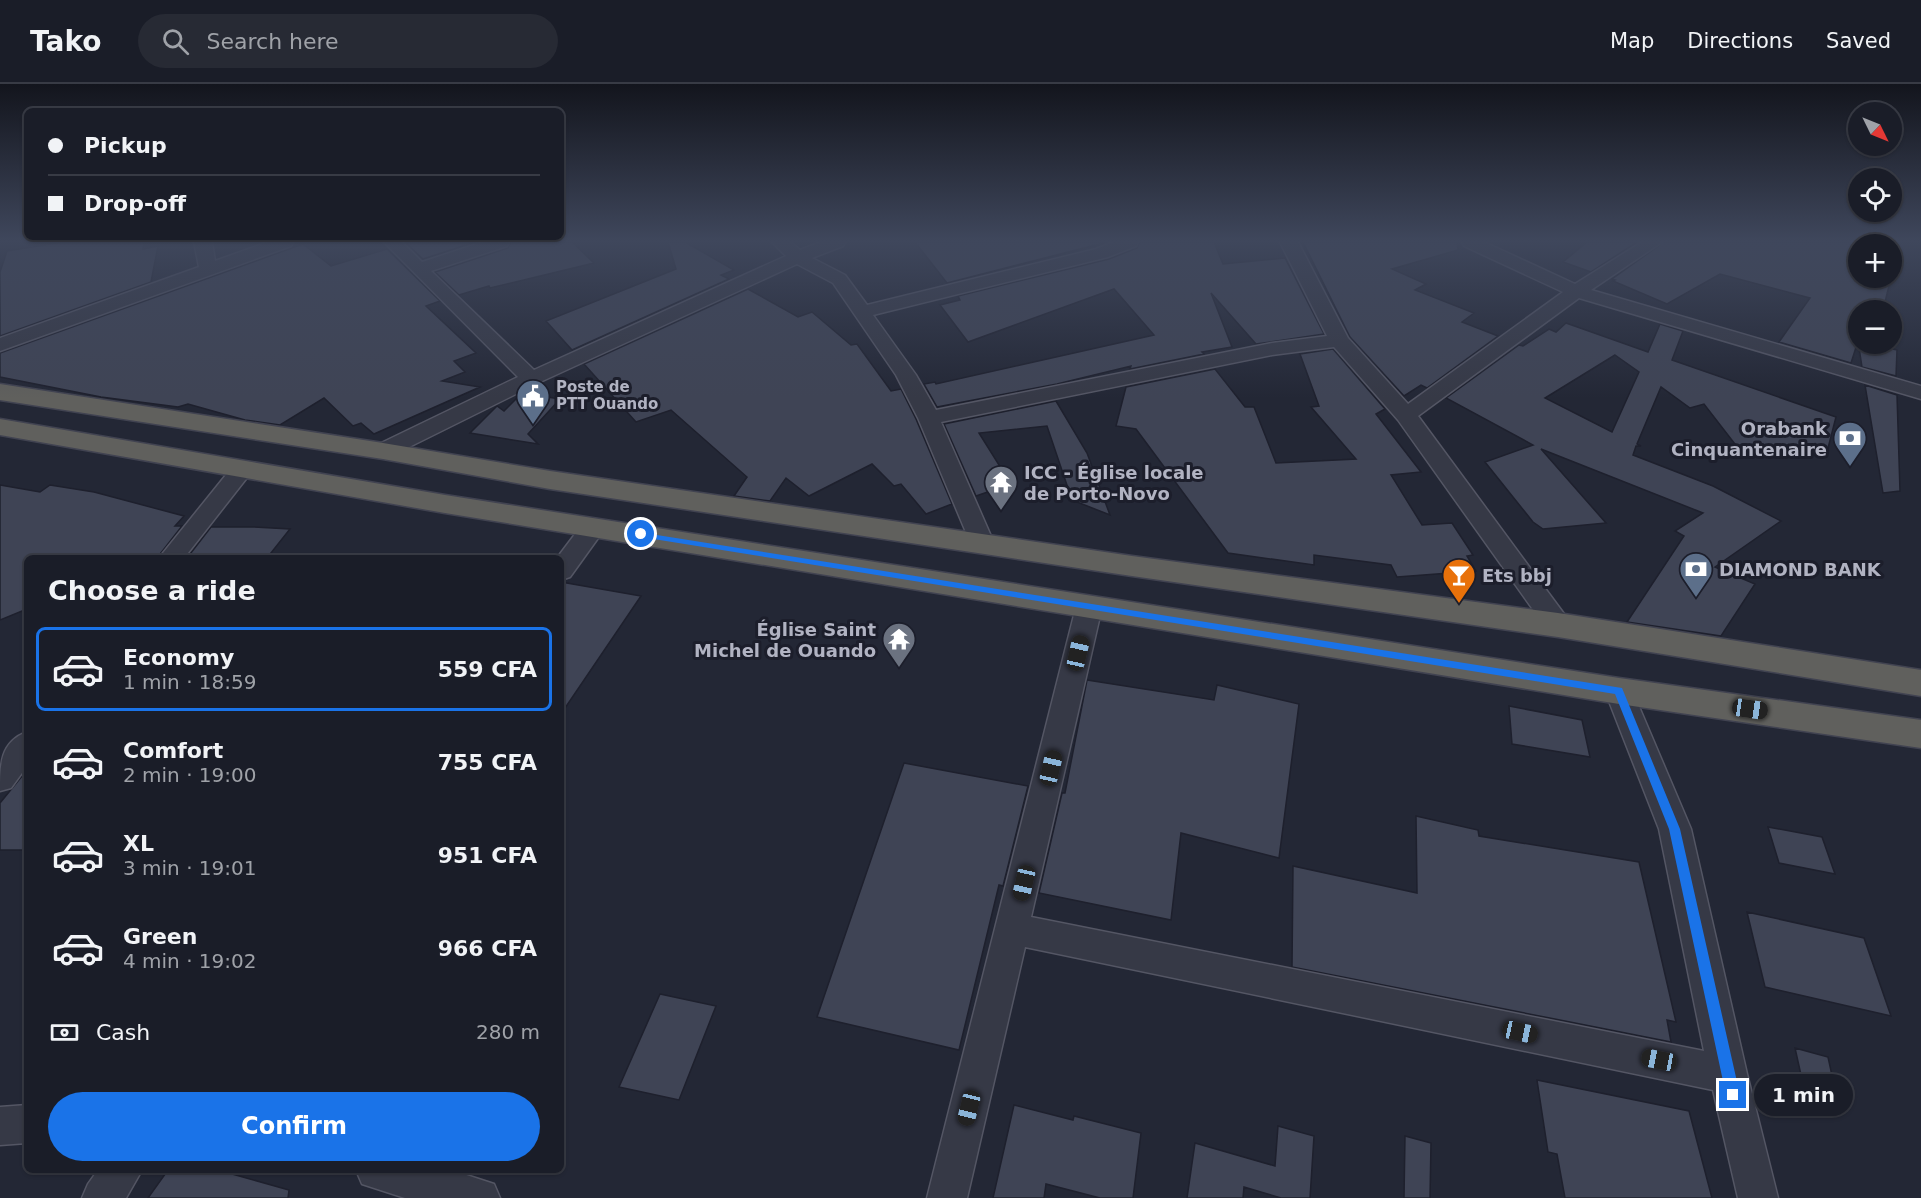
<!DOCTYPE html>
<meta charset="utf-8">
<style>
:root{--surface:#1a1d28;--page:#272a34;--text:#f1f3f6;--muted:#9fa2a8;--line:#383b45;--accent:#1a73e8}
body{margin:0;font-family:"DejaVu Sans",sans-serif;background:var(--page);color:var(--text);height:100vh;display:flex;flex-direction:column;font-size:22px;white-space:nowrap}
*{box-sizing:border-box;margin:0}
p{font-size:20px;color:var(--muted)}
.icon{flex:none;width:33px;height:33px;fill:none;stroke:currentColor;stroke-width:2;stroke-linecap:round;stroke-linejoin:round}
.map{position:relative;flex:1;overflow:hidden}
.sheet{position:absolute;left:24px;top:471px;width:540px;height:618px;display:flex;flex-direction:column;background:var(--surface);border-radius:9px;box-shadow:0 2px 4px #0004,0 0 0 2px var(--line)}
.sheet>*{flex:none}
.top-card{position:absolute;left:24px;top:24px;width:540px;height:132px;border-radius:9px;box-shadow:0 2px 4px #0004,0 0 0 2px var(--line);display:grid;align-content:center;height:132px;padding:0 24px;background:var(--surface)}
.needle{width:39px;rotate:133deg}
.buttons{position:absolute;left:1848px;top:18px;display:grid;gap:12px}
.buttons a{display:grid;place-items:center;width:54px;height:54px;border-radius:50%;background:var(--surface);box-shadow:0 2px 4px #0004,0 0 0 2px var(--line);font-size:30px}
.end{position:absolute;width:27px;height:27px;margin:-14px;border:8px solid #1a73e8;background:#fff;box-shadow:0 0 0 3px #fff}
.from{border-radius:50%}
.bubble{position:absolute;height:42px;border-radius:21px;background:var(--surface);box-shadow:0 2px 4px #0004,0 0 0 2px var(--line);font-size:20px;font-weight:600;line-height:42px;text-align:center}
.car{position:absolute;width:18px;height:36px;margin:-18px -9px;border-radius:8px;box-shadow:0 0 4px 2px #0007;background:linear-gradient(#222 24%,#8ab4d8 0 40%,#222 0 76%,#8ab4d8 0 86%,#222 0)}
.top-card b{display:flex;align-items:center;gap:21px;height:57px;font-size:22px}
.top-card b+b{border-top:2px solid var(--line)}
.top-card i{width:15px;height:15px;background:var(--text)}
ul{padding:0;list-style:none}
li{display:flex;align-items:center;gap:18px;height:84px;margin:0 12px 9px;padding:0 12px;border:3px solid transparent;border-radius:9px}
li div{flex:1}
li b{display:block;font-size:22px}
li em{font-style:normal;font-weight:600}
li.on{border-color:var(--accent)}
li>.icon{width:54px;height:54px;stroke-width:1.5}
h2{padding:0 24px;font-size:27px;line-height:72px}
.pay{display:flex;align-items:center;gap:15px;height:66px;padding:0 24px;font-size:22px}
.pay p{margin-inline-start:auto}
.action{display:flex;gap:12px;margin-top:auto;padding:12px 24px}
.action a{flex:1;height:69px;border-radius:36px;background:var(--accent);color:#fff;font-size:24px;font-weight:600;line-height:69px;text-align:center}
header{display:flex;align-items:center;gap:36px;box-sizing:border-box;height:84px;padding:0 30px;background:var(--surface);border-bottom:2px solid var(--line)}
header strong{font-size:28px}
nav{display:flex;gap:33px;margin-inline-start:auto;font-size:21px}
.search{width:420px;height:54px;background:var(--page);display:flex;align-items:center;gap:15px;box-sizing:border-box;padding:0 21px;border-radius:33px;color:var(--muted);font-size:22px}
.map>svg:first-child{display:block}
.building{fill:#3f4455;stroke:#1e202d;stroke-width:1.5;fill-rule:evenodd}
.lines{fill:none;stroke-linecap:round;stroke-linejoin:round}
.minor-casing{stroke:#545664;stroke-width:3}
.trunk-casing{stroke:#414351;stroke-width:3}
.minor{fill:#363946;fill-rule:evenodd}
.trunk{fill:#60605d;fill-rule:evenodd}
.route{fill:#1a73e8}
.labels{text-anchor:middle;dominant-baseline:central;stroke-width:6;stroke-linejoin:round;paint-order:stroke}
.far-poi-label{font-size:15px;font-weight:bold;fill:#b1b3c2;stroke:#1c1e2b;text-anchor:start}
.poi-label{font-size:18px;font-weight:bold;fill:#b1b3c2;stroke:#1c1e2b;text-anchor:start}
</style>
<header>
<strong>Tako</strong>
<div class="search"><svg class="icon" aria-label="search" viewBox="0 0 24 24"><circle cx="10" cy="10" r="6"/><path d="M15 15l6 6"/></svg>Search here</div>
<nav><a>Map</a><a>Directions</a><a>Saved</a></nav>
</header>
<div class="map">
<svg width="1921" height="1114" viewBox="0 0 1921 1114">
<rect width="100%" height="100%" fill="#232735"/>
<path class="building" d="M63,158H144L143,165L158,162L151,198L0,252V188L7,167Z
M408,158H475L423,175L406,159Z
M511,158H572L594,179L490,204L489,202L459,211L435,188L508,164Z
M668,158H685L734,186L721,191L729,195L572,266L546,237L676,185Z
M915,158H1107L947,199Z
M1140,158H1214L1223,180L1285,174L1324,250L1256,260L1211,209L1232,263L1202,268L1204,270L1130,285L1131,282L1057,300L937,323L924,300L935,298L936,300L1154,251L1114,205L968,258L940,221L960,216L958,212L1109,175L1137,164Z
M1303,158H1457L1458,166L1392,185L1426,200L1415,206L1474,229L1462,238L1498,252L1427,304L1421,301L1404,312L1350,253Z
M1587,158H1637L1591,188L1563,178Z
M1664,158H1885L1884,160H1858V194H1874L1873,198L1889,202L1883,226H1858V260H1874L1897,266L1896,292L1862,283L1858,257L1851,279L1779,258L1810,214L1720,190L1667,220L1613,197L1615,196L1612,195Z
M303,160L331,182L387,165L440,217L426,222L476,269L454,277L465,288L442,297L480,303L374,350L361,339L353,342L324,314L280,341L245,336L188,320L178,323L101,313L0,293V269Z
M748,205L798,233L812,228L851,261L857,260L891,307L901,305L916,335L952,420L926,430L901,400L894,402L872,380L809,412L786,394L770,417L734,412L747,393L671,326L636,338L584,280Z
M1566,239L1648,268L1660,240L1683,247L1672,276L1836,333L1826,372L1805,366L1738,364L1704,320L1690,324L1661,303L1637,360L1641,362H1636L1633,371L1713,402L1781,437L1715,483L1755,500L1721,552L1627,538L1684,452L1675,447L1703,429L1541,365L1606,439L1543,445L1533,438L1485,378L1533,361L1446,314L1519,261L1523,262L1549,245L1556,248ZM1615,271L1639,288L1612,348L1545,314Z
M1333,265L1385,325L1376,330L1421,388L1391,391L1422,441L1452,439L1473,471L1467,472L1476,487L1397,493L1391,481L1314,471V481L1228,469L1136,345L1116,342L1126,303L1215,285L1245,323H1254L1276,379L1356,375L1311,323L1319,322L1300,270Z
M1865,301L1897,311L1900,407L1883,409Z
M522,309L560,315L528,350L538,360L470,349L497,322L504,327Z
M1056,317L1087,369L1110,431L1072,416L1047,342L979,349L1011,400L976,412L944,340Z
M0,401L40,408L50,401L94,408L184,432L175,442H182L157,474H27V525L0,536Z
M211,443H254L290,445L267,474H187Z
M561,498L641,512L561,630Z
M1087,596L1214,616L1217,601L1299,620L1279,774L1181,749L1171,836L1039,809L1062,709H1065Z
M1509,622L1582,636L1590,673L1512,660Z
M904,679L1028,702L1003,802L999,801L959,966L817,933Z
M27,686V766H0V719Z
M1416,732L1478,746L1479,752L1639,778L1676,938L1667,936L1671,958L1292,883L1293,782L1417,809Z
M1768,743L1822,753L1835,790L1779,779Z
M1747,828L1864,854L1891,932L1765,903Z
M660,910L716,922L679,1016L619,1003Z
M1795,964L1828,973L1838,1019L1805,1009Z
M1537,996L1689,1027L1712,1114H1565L1557,1070L1548,1068Z
M1014,1021L1073,1036L1074,1032L1141,1049L1133,1114H1100L1046,1100L1044,1114H993Z
M1278,1042L1314,1052L1310,1114H1281L1244,1103L1243,1114H1187L1195,1059L1275,1082Z
M1405,1052L1431,1059L1430,1114H1404Z
M168,1086H218L289,1106L288,1114H148Z"/>
<g class="lines">
<defs>
<path id="minor" d="M194,158H212L215,177L268,158H293L291,162L0,267V254L199,183Z
M384,158H402L422,178L483,158H509L507,162L431,187L534,286L786,172L772,158H791L800,166L821,158H845L843,162L812,174L845,191L867,221L1096,165L1114,158H1138L1136,162L1108,173L873,231L916,291L936,326L1272,259L1327,252L1280,158H1298L1348,254L1408,320L1563,208L1464,162L1462,158H1484L1575,200L1642,158H1662L1591,206L1921,302V315L1579,214L1418,332L1567,534L1571,541L1567,548L1558,550L1549,548L1398,336L1334,263L1272,271L941,338L994,459L991,465L982,467L973,465L918,334L896,291L833,199L797,180L538,299L391,372L383,374L375,372L372,367L375,362L518,293Z
M242,379L250,381L253,386L184,474H159L234,381Z
M594,435L603,437L606,443L570,493L561,496V474H557L585,437Z
M1089,514L1098,517L1102,523L1031,833L1704,967L1659,745L1605,607L1609,599L1619,596L1629,599L1691,745L1747,990L1778,1114H1738L1713,1006L1025,863L967,1114H927L1076,523L1080,517Z
M27,648V682L11,704L0,707C0,681 0,658 27,648Z
M27,1021V1059L0,1061V1023Z
M98,1086H142L126,1114H82L88,1100Z
M356,1086H451L494,1100L500,1114H405L362,1100Z"/>
<path id="trunk" d="M0,300L383,359L550,387L1132,472L1558,529L1921,586V612L1558,553L1132,492L550,405L383,375L0,316Z
M0,335L445,411L1619,594L1921,636V664L1619,620L445,429L0,351Z"/>
</defs>
<use href="#minor" class="minor-casing"/>
<use href="#trunk" class="trunk-casing"/>
<use href="#minor" class="minor"/>
<use href="#trunk" class="trunk"/>
</g>
<linearGradient id="sky" x2="0" y2="1"><stop stop-color="#13151d"/><stop offset="0.5" stop-color="#3f475c"/><stop offset="1" stop-color="#3f475c" stop-opacity="0"/></linearGradient>
<rect width="1921" height="314" fill="url(#sky)"/>
<path class="route" d="M638,448L1622,604L1680,745L1740,1011L1738,1016L1733,1018L1728,1016L1726,1011L1669,745L1615,610L641,453L637,450Z"/>
<defs>
<symbol id="civic-pin" viewBox="-11 -11 22 30"><path d="M0 17L-7.5 6A9.5 9.5 0 1 1 7.5 6Z" fill="#5c6f8a" stroke="#1c1e2b"/><path d="M-.6-6.5H3V-4.5H.6V-3L4-1V1h2V6H-6V1h2V-1L-.6-3ZM-1.2 2.5V6h2.4V2.5Z" fill="#fff"/></symbol>
<symbol id="bank-pin" viewBox="-11 -11 22 30"><path d="M0 17L-7.5 6A9.5 9.5 0 1 1 7.5 6Z" fill="#5c6f8a" stroke="#1c1e2b"/><path d="M-6-4H6V4H-6ZM0-2.3a2.3 2.3 0 1 0 0 4.6a2.3 2.3 0 1 0 0-4.6Z" fill="#fff"/></symbol>
<symbol id="temple-pin" viewBox="-11 -11 22 30"><path d="M0 17L-7.5 6A9.5 9.5 0 1 1 7.5 6Z" fill="#6b7280" stroke="#1c1e2b"/><path d="M0-6L5-2H3V0L6.5 2.5H4V6H1.5V3h-3V6H-4V2.5H-6.5L-3 0V-2H-5Z" fill="#fff"/></symbol>
<symbol id="bar-pin" viewBox="-11 -11 22 30"><path d="M0 17L-7.5 6A9.5 9.5 0 1 1 7.5 6Z" fill="#e8710a" stroke="#1c1e2b"/><path d="M-6-5H6L.8 .8V4.5H3.5V6h-7V4.5H-.8V.8Z" fill="#fff"/></symbol>
</defs>
<g fill-rule="evenodd">
<use href="#civic-pin" x="514" y="293" width="38" height="52"/>
<use href="#bank-pin" x="1831" y="335" width="38" height="52"/>
<use href="#temple-pin" x="982" y="379" width="38" height="52"/>
<use href="#bank-pin" x="1677" y="466" width="38" height="52"/>
<use href="#bar-pin" x="1440" y="472" width="38" height="52"/>
<use href="#temple-pin" x="880" y="536" width="38" height="52"/>
</g>
<g class="labels">
<g class="far-poi-label">
<text x="556" y="303">Poste de<tspan x="556" dy="17">PTT Ouando</tspan></text>
</g>
<g class="poi-label">
<text x="1827" y="344" text-anchor="end">Orabank<tspan x="1827" dy="21">Cinquantenaire</tspan></text>
<text x="1024" y="388">ICC - Église locale<tspan x="1024" dy="21">de Porto-Novo</tspan></text>
<text x="1719" y="485">DIAMOND BANK</text>
<text x="1482" y="491">Ets bbj</text>
<text x="876" y="545" text-anchor="end">Église Saint<tspan x="876" dy="21">Michel de Ouando</tspan></text>
</g>
</g>
</svg>
<div class="buttons">
<a><svg class="needle" viewBox="-14 -14 28 28"><path d="M0-13l5 13h-10z" fill="#e53935"/><path d="M0 13l5-13h-10z" fill="#9fa2a8"/></svg></a>
<a><svg class="icon" aria-label="locate" viewBox="0 0 24 24"><circle cx="12" cy="12" r="6"/><path d="M12 2v4M12 18v4M2 12h4M18 12h4"/></svg></a>
<a>+</a>
<a>−</a>
</div>
<i class="end from" style="left:641px;top:450px"></i>
<i class="end" style="left:1733px;top:1011px"></i>
<div class="bubble" style="left:1754px;top:990px;width:99px">1 min</div>
<i class="car" style="left:1078px;top:569px;rotate:13deg"></i>
<i class="car" style="left:1750px;top:625px;rotate:98deg"></i>
<i class="car" style="left:1051px;top:684px;rotate:13deg"></i>
<i class="car" style="left:1024px;top:799px;rotate:193deg"></i>
<i class="car" style="left:1520px;top:948px;rotate:102deg"></i>
<i class="car" style="left:1659px;top:976px;rotate:281deg"></i>
<i class="car" style="left:969px;top:1024px;rotate:194deg"></i>
<div class="top-card">
<b><i class="from"></i>Pickup</b>
<b><i></i>Drop-off</b>
</div>
<section class="sheet">
<h2>Choose a ride</h2>
<ul>
<li class="on"><svg class="icon" aria-label="car" viewBox="0 0 24 24"><path d="M5 17H2v-5l4-1 3-4h7l3 4 3 1v5h-3M9 17h6M6 11h13"/><circle cx="7" cy="17" r="2"/><circle cx="17" cy="17" r="2"/></svg><div><b>Economy</b><p>1 min · 18:59</p></div><em>559 CFA</em></li>
<li><svg class="icon" aria-label="car" viewBox="0 0 24 24"><path d="M5 17H2v-5l4-1 3-4h7l3 4 3 1v5h-3M9 17h6M6 11h13"/><circle cx="7" cy="17" r="2"/><circle cx="17" cy="17" r="2"/></svg><div><b>Comfort</b><p>2 min · 19:00</p></div><em>755 CFA</em></li>
<li><svg class="icon" aria-label="car" viewBox="0 0 24 24"><path d="M5 17H2v-5l4-1 3-4h7l3 4 3 1v5h-3M9 17h6M6 11h13"/><circle cx="7" cy="17" r="2"/><circle cx="17" cy="17" r="2"/></svg><div><b>XL</b><p>3 min · 19:01</p></div><em>951 CFA</em></li>
<li><svg class="icon" aria-label="car" viewBox="0 0 24 24"><path d="M5 17H2v-5l4-1 3-4h7l3 4 3 1v5h-3M9 17h6M6 11h13"/><circle cx="7" cy="17" r="2"/><circle cx="17" cy="17" r="2"/></svg><div><b>Green</b><p>4 min · 19:02</p></div><em>966 CFA</em></li>
</ul>
<div class="pay"><svg class="icon" aria-label="cash" viewBox="0 0 24 24"><path d="M3 7h18v10H3z"/><circle cx="12" cy="12" r="2"/></svg>Cash<p>280 m</p></div>
<div class="action"><a>Confirm</a></div>
</section>
</div>
